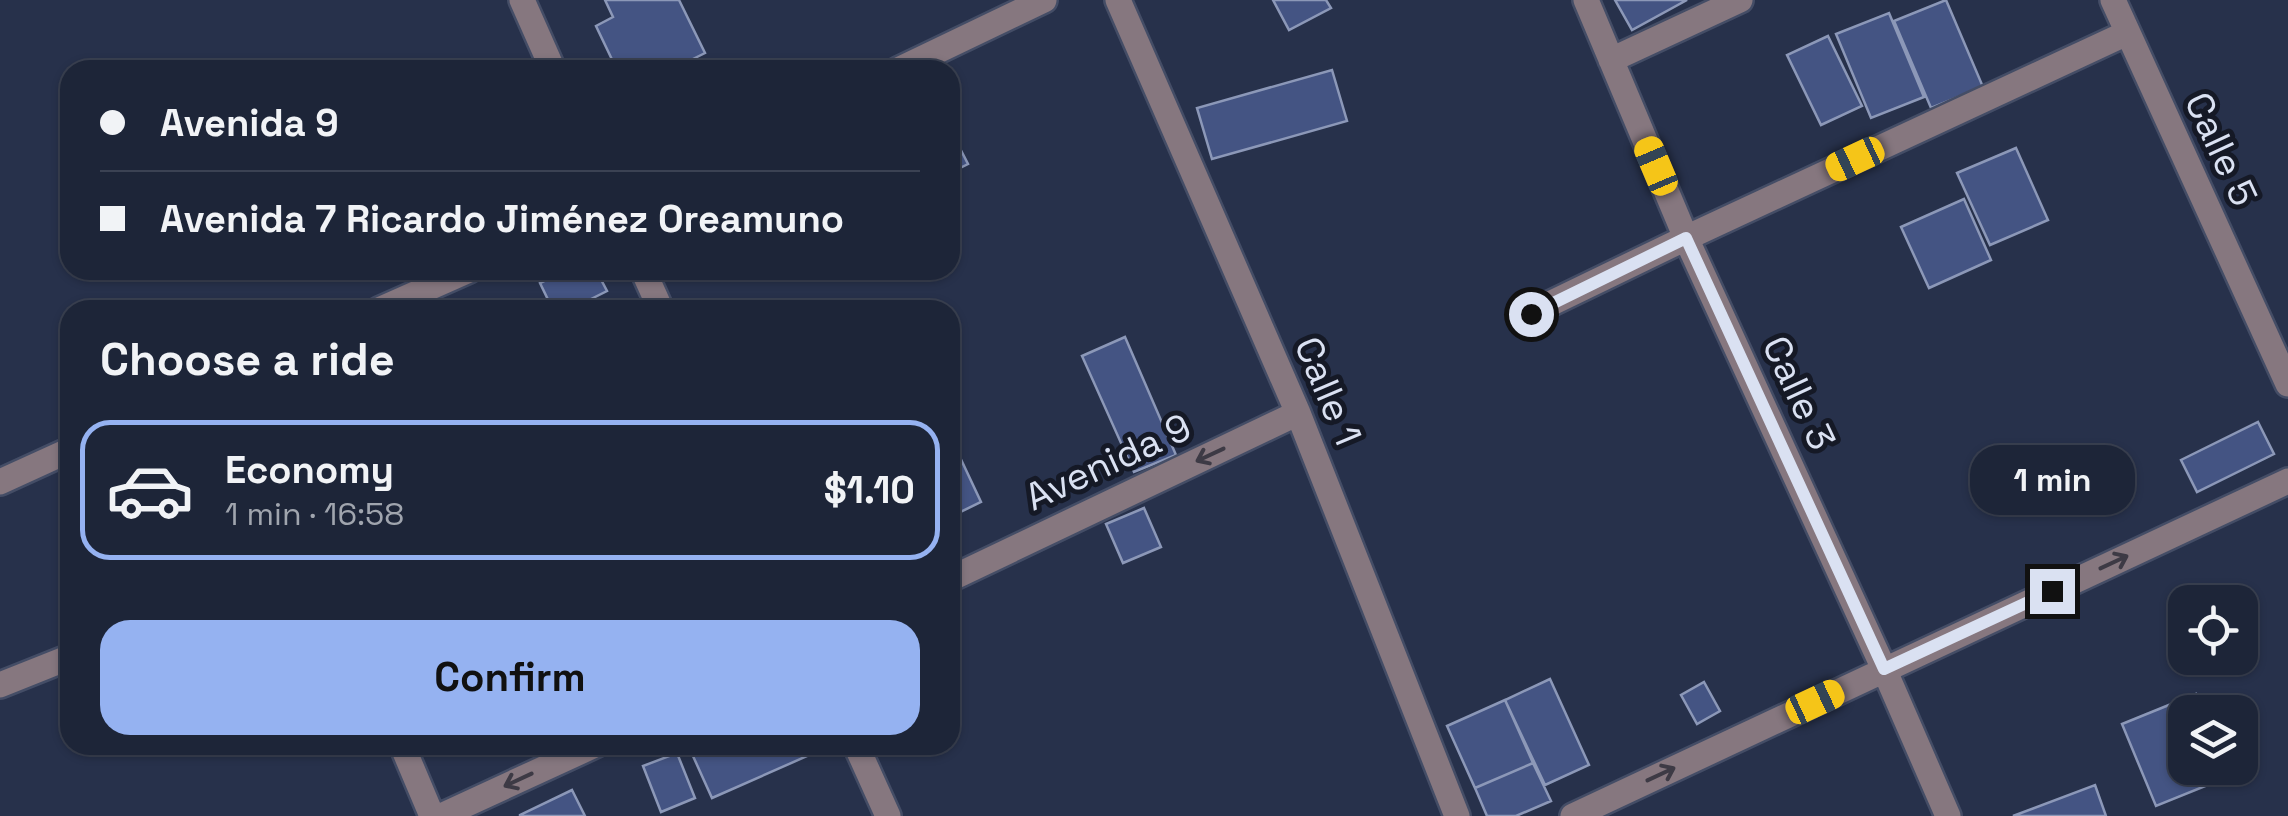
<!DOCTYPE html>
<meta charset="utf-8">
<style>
:root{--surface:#1d2538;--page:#2a3143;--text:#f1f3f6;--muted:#a0a5ae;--line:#3b4253;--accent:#95b2f1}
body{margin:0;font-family:"Space Grotesk",sans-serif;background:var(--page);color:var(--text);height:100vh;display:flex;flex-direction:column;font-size:38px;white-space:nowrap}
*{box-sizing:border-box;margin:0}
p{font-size:32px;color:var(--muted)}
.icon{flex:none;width:55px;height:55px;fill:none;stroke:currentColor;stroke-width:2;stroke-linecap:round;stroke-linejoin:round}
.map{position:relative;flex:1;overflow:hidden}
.side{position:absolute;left:60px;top:300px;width:900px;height:455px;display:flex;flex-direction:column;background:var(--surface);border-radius:30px;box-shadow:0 2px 8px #0004,0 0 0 2px var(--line)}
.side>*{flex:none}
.top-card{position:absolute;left:60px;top:60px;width:900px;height:220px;border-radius:30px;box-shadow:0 2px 8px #0004,0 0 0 2px var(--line);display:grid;align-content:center;height:220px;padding:0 40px;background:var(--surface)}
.buttons{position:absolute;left:2168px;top:585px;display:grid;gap:20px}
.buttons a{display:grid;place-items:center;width:90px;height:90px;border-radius:20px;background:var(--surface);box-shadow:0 2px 8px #0004,0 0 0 2px var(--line);font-size:50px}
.end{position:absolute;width:45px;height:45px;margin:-22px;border:12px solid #dae1f2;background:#111;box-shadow:0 0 0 5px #111}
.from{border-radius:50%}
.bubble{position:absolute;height:70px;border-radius:30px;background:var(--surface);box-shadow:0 2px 8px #0004,0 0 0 2px var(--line);font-size:32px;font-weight:700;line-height:70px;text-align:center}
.car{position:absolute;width:30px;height:60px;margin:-30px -15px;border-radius:12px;box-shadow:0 0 8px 2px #0007;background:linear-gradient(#f5c518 24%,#345 0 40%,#f5c518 0 76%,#345 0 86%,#f5c518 0)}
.top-card b{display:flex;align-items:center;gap:35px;height:95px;font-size:38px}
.top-card b+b{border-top:2px solid var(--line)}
.top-card i{width:25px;height:25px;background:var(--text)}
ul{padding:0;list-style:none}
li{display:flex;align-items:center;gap:30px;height:140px;margin:0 20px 15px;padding:0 20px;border:5px solid transparent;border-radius:30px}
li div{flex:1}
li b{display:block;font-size:38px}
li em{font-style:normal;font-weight:700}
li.active{border-color:var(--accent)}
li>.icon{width:90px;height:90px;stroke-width:1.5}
h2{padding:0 40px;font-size:45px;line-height:120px}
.action{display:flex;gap:20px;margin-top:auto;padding:20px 40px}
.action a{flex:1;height:115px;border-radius:30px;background:var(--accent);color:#111;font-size:40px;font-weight:700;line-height:115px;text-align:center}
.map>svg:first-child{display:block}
.building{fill:#445483;stroke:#8c98b8;stroke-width:2.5}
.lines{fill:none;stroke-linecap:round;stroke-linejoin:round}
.minor-casing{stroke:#444d66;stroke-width:30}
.minor{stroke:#86777f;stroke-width:25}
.oneway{stroke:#3d3a45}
.route{stroke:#dae1f2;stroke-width:12}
.labels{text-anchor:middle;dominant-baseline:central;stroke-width:10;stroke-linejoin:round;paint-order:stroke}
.street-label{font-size:38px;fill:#dae1f2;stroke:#151926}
</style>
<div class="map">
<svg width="2288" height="816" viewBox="0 0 2288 816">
<rect width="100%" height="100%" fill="#27314b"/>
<path class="building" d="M605,0H679L705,53L689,61L693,70H617L596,26L613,17Z
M1273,0H1326L1331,8L1289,30Z
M1615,0H1687L1632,30Z
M1946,0L1983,87L1931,108L1894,21Z
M1889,13L1924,97L1871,118L1836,34Z
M1828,36L1862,106L1821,125L1787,55Z
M1332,70L1347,121L1212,159L1197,108Z
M950,129L968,164L950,173Z
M2016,148L2048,220L1990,245L1957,173Z
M1964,199L1991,260L1929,288L1901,227Z
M567,270H596L607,291L569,310H553L540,283Z
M1125,337L1176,455L1134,472L1082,356Z
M2258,422L2274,454L2197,492L2181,460Z
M950,436L981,502L950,517Z
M1144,508L1161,547L1123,563L1106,524Z
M1550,679L1589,765L1545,785L1505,700Z
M1704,682L1720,711L1697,724L1681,695Z
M2196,694L2203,712H2185V768H2226L2230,776L2156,806L2122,724Z
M1505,700L1533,763L1475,788L1447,726Z
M688,745H821L823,749L712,798Z
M677,753L695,798L661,812L643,766Z
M1533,763L1551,801L1516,816H1487L1475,788Z
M2095,785L2106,816H2013Z
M572,790L585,816H520V815Z"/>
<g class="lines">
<defs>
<path id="minor" d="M522,0L553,70
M1118,0L1298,413L1457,816
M1586,0L1686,238L1884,669L1948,816
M2113,0L2288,384
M1611,60L1740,0
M898,70L1044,0
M643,270L661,310
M379,310L469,270
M1531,313L1686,238L2127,33
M0,482L70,450
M950,579L1298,413
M0,685L70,657
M402,745L432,816
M856,745L888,816
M441,816L595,745
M1573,816L2288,481"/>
</defs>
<use href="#minor" class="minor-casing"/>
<use href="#minor" class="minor"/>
</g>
<defs><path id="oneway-shaft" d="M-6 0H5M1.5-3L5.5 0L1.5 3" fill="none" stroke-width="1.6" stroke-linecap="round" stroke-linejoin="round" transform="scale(2.5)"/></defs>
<g class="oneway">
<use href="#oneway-shaft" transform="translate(1210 455) rotate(155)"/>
<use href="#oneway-shaft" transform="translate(2114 562) rotate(-25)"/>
<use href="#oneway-shaft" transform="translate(1661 774) rotate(-25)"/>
<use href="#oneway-shaft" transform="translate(518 780) rotate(155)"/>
</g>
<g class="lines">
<path class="route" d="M1531,314L1686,238L1884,669L2052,591"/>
</g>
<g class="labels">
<g class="street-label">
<text transform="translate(2221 149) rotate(65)">Calle 5</text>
<text transform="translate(1328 391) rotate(67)">Calle 1</text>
<text transform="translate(1799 393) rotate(65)">Calle 3</text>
<text transform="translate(1108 462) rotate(-25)">Avenida 9</text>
</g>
</g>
</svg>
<div class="buttons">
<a><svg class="icon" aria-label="locate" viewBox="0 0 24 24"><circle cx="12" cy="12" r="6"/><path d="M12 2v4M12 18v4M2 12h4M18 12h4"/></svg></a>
<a><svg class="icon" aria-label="layers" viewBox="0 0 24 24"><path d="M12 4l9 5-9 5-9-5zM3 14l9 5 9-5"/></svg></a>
</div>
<i class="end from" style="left:1531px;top:314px"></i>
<i class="end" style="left:2052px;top:591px"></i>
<div class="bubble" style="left:1970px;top:445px;width:165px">1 min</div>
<i class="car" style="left:1855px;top:159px;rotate:245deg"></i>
<i class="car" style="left:1656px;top:166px;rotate:337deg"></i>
<i class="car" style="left:1815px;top:702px;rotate:65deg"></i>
<div class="top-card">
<b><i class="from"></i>Avenida 9</b>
<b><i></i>Avenida 7 Ricardo Jiménez Oreamuno</b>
</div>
<section class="side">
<h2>Choose a ride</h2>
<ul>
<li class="active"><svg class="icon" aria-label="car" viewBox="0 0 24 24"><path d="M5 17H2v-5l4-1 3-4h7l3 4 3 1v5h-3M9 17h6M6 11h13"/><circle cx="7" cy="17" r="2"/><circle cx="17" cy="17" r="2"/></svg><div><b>Economy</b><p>1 min · 16:58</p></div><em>$1.10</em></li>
</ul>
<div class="action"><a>Confirm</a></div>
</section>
</div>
